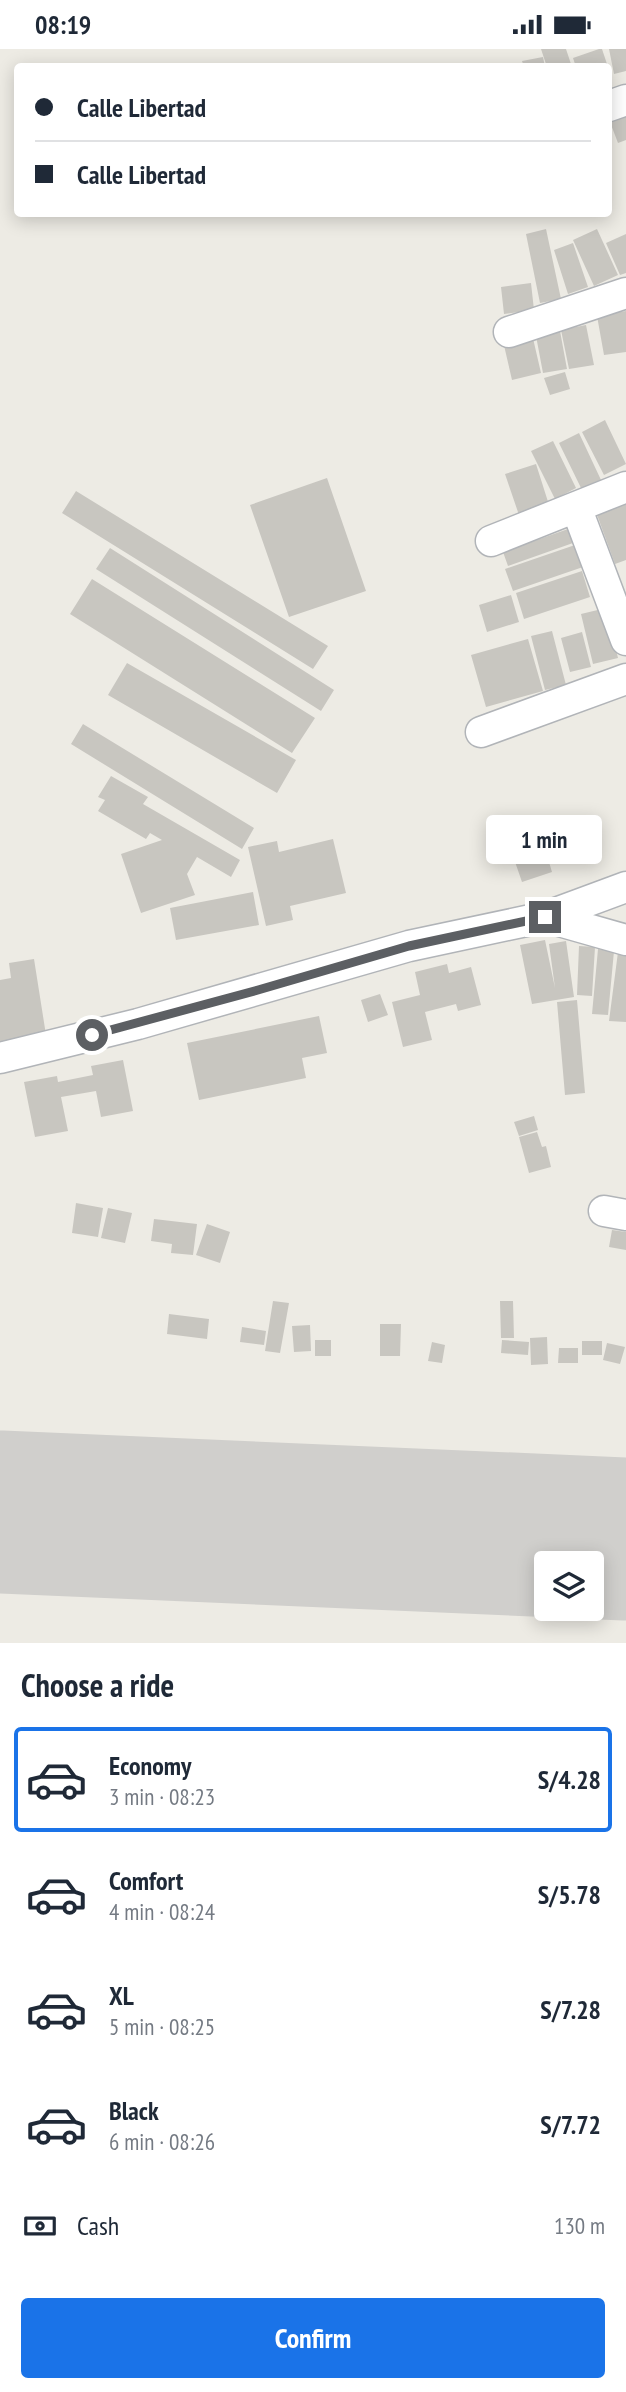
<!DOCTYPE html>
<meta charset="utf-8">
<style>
:root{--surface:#fff;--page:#f6f6f7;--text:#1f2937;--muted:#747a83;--line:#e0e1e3;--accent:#1a73e8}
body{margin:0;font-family:"PT Sans Narrow",sans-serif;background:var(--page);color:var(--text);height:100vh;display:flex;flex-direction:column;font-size:26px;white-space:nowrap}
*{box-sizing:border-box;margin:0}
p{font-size:23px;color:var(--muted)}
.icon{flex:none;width:38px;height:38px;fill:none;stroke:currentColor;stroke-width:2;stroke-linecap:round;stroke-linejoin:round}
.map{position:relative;height:1594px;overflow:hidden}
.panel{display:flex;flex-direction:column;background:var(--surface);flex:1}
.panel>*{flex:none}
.banner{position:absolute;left:14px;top:14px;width:598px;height:154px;border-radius:7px;box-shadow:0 4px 18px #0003;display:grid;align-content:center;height:154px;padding:0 21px;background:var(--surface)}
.fabs{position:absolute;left:534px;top:1502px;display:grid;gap:14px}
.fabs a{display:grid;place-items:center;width:70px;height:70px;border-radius:7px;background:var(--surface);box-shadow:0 4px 18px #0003;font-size:35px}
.end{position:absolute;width:32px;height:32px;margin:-16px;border:9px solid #5c5f63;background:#fff;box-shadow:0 0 0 4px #fff}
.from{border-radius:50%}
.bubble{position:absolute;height:49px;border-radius:7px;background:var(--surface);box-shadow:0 4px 18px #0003;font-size:23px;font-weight:700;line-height:49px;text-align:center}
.banner b{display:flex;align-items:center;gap:24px;height:66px;font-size:26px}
.banner b+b{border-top:2px solid var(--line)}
.banner i{width:18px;height:18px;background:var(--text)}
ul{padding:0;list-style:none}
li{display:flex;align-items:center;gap:21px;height:105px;margin:0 14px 10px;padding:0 7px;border:4px solid transparent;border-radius:7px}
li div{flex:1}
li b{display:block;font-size:26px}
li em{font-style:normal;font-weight:700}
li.on{border-color:var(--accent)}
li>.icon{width:63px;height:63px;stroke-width:1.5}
h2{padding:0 21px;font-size:32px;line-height:84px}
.pay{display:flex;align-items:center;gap:18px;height:77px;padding:0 21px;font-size:26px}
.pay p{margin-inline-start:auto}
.cta{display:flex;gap:14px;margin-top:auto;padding:14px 21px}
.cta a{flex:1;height:80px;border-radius:7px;background:var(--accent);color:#fff;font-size:28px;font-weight:700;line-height:80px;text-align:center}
.status{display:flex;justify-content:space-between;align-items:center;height:49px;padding:0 35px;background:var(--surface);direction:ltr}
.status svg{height:19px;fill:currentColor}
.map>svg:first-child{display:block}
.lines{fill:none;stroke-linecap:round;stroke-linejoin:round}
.runway{stroke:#d0cfcc;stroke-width:163}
.building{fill:#c8c6c0}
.minor-casing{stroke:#b1b4b8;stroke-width:33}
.minor{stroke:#fff;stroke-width:30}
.route{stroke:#5c5f63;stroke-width:9}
</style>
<div class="status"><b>08:19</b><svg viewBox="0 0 49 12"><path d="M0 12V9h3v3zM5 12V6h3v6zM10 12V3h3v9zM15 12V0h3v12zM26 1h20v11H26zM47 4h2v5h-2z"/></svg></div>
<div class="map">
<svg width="626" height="1594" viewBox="0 0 626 1594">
<rect width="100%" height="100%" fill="#edebe4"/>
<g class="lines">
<path class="runway" d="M0,1463L626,1490"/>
</g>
<path class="building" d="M541,0H566L572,18H547Z
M599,0H602L608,18H576L573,9Z
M609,0H626V22L614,25Z
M543,8L545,18H524L522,12Z
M626,67V91L618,94L610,73Z
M546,180L561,250L540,254L526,185Z
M597,180L618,226L594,237L573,191Z
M626,185V224L620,226L606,194Z
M573,194L588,238L568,245L554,201Z
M531,234L534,261L504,265L501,238Z
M626,262V303L604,306L597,267Z
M586,276L594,316L569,320L561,281Z
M560,282L567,320L543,324L536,287Z
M532,285L541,324L512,331L503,292Z
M565,323L570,340L550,346L544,329Z
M605,371L626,415L604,426L582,383Z
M579,384L601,431L582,441L559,394Z
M553,392L576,439L555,450L531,402Z
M536,415L550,459L520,469L505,425Z
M327,429L366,542L289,568L250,456Z
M76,442L328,597L313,620L62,464Z
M626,452V511L615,515L596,463Z
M568,480L573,494L508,517L503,503Z
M575,496L583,518L513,542L505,520Z
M110,499L334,641L321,662L96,520Z
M582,522L590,548L524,570L516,544Z
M92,530L315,669L292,704L70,565Z
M511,546L519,573L487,583L479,556Z
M606,559L618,609L593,615L581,565Z
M552,582L566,636L545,641L531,587Z
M582,583L591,618L570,623L561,589Z
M528,590L543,642L486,658L471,606Z
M127,614L296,711L277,744L108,646Z
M83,675L254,779L242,800L71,695Z
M111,727L148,748L143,755L240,811L231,828L197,808L187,825L195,846L141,864L121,805L162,791L150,784L146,790L98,762L105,751L98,748Z
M537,773L552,823L522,833L513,807L540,798L514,805L507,782Z
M333,790L346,844L290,857L293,871L266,877L248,798L277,792L279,803Z
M253,843L259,876L176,891L170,859Z
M545,891L555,939L549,895L566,892L574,948L532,955L520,896Z
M579,897L595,898L592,947L577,946Z
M598,900L614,902L608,966L592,965Z
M618,903L626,904V973L609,972Z
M34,910L46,986L0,994V931L11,929L9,914Z
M447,915L449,924L471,918L481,956L458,962L456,955L425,963L432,991L403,998L392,953L420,946L415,923Z
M380,945L388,966L368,973L361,951Z
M577,951L585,1044L565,1046L557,953Z
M319,967L327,1004L302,1009L306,1029L199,1051L187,994Z
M123,1011L133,1062L101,1068L96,1042L61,1048L68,1082L35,1088L24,1033L57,1027L58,1033L93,1026L91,1017Z
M534,1067L538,1081L519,1087L514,1073Z
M537,1083L542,1098L546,1097L551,1118L529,1124L519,1088Z
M76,1154L103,1159L98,1188L72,1184Z
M108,1159L132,1164L125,1194L101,1189Z
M154,1170L197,1175L193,1206L171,1204L172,1195L151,1192Z
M207,1175L230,1183L220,1214L196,1206Z
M612,1181L626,1183V1201L609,1198Z
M273,1252L289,1254L280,1304L265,1302Z
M500,1252H513L514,1289H501Z
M169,1265L209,1270L207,1290L167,1285Z
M380,1275H401L400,1307H380Z
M310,1276L311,1302L294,1303L292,1277Z
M242,1278L266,1282L264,1296L240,1293Z
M547,1288L548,1315L531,1316L530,1289Z
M315,1291H331V1307H315Z
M502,1291L529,1293L528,1306L501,1304Z
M582,1292H602V1306H582Z
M432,1293L445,1296L442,1314L428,1312Z
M607,1294L625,1298L620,1315L603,1311Z
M559,1299H578V1314H558Z"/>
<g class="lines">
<defs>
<path id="minor" d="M609,57L626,51
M509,283L626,244
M576,458L626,591
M491,492L626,438
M481,683L626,630
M545,868L626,891
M0,1009L138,975L409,897L545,868L626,838
M604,1162L626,1166"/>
</defs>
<use href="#minor" class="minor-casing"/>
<use href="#minor" class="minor"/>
</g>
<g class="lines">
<path class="route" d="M92,986L258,941L409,897L545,868"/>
</g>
</svg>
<div class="fabs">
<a><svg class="icon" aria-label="layers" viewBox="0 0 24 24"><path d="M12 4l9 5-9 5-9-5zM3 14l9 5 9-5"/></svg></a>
</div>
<i class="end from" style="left:92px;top:986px"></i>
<i class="end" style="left:545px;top:868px"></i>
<div class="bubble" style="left:486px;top:766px;width:116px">1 min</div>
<div class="banner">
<b><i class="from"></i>Calle Libertad</b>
<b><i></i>Calle Libertad</b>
</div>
</div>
<section class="panel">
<h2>Choose a ride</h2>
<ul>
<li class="on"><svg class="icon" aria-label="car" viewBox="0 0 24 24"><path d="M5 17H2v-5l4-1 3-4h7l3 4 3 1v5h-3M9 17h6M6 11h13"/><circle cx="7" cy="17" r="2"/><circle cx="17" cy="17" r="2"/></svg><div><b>Economy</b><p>3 min · 08:23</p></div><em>S/4.28</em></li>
<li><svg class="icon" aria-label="car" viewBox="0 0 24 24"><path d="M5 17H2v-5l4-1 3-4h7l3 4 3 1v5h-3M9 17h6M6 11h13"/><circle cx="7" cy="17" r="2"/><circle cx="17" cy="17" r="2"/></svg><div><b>Comfort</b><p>4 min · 08:24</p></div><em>S/5.78</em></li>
<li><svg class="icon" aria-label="car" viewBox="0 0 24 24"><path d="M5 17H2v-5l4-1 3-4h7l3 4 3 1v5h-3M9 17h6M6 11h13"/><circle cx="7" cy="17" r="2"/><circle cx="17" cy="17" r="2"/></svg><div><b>XL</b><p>5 min · 08:25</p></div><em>S/7.28</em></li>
<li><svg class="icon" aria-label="car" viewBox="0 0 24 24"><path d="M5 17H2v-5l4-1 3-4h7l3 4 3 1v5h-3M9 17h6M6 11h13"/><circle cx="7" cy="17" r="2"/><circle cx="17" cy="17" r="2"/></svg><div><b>Black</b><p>6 min · 08:26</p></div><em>S/7.72</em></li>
</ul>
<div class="pay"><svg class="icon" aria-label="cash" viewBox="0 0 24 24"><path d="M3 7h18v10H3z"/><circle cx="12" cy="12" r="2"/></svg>Cash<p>130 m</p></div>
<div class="cta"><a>Confirm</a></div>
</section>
